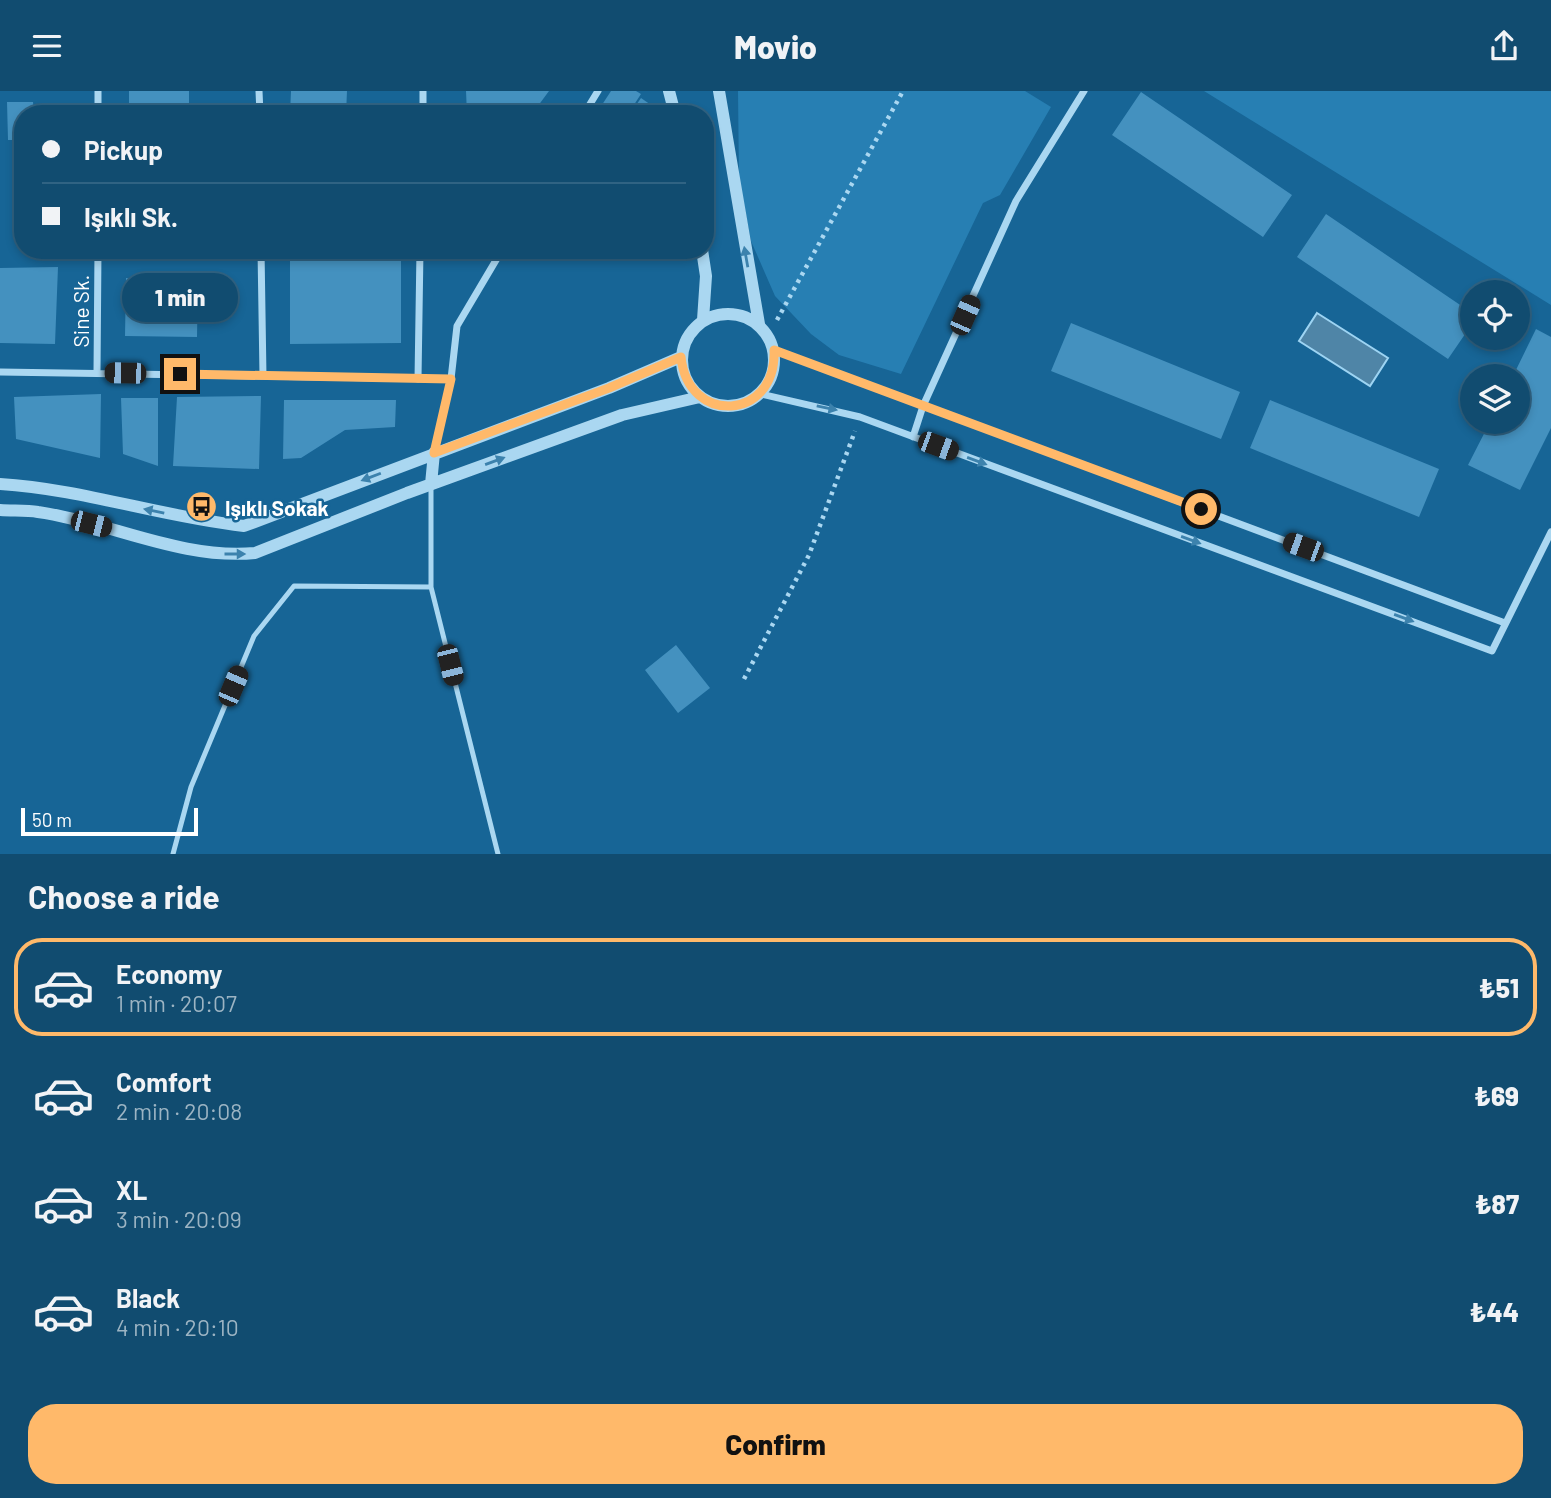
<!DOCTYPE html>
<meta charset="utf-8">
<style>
:root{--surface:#114c70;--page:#1a5375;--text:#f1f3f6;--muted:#9cb4c3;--line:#306383;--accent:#ffb96a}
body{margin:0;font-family:Barlow,sans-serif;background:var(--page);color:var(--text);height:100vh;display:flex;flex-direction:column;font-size:26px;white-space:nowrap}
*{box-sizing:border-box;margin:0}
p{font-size:23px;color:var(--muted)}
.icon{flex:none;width:38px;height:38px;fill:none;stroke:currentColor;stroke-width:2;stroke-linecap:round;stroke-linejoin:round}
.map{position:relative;height:763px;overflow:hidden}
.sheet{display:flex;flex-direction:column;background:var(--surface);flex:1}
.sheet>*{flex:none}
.hud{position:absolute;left:14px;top:14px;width:700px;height:154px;border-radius:28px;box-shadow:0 4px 10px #0003,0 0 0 2px var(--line);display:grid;align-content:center;height:154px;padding:0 28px;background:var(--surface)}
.fabs{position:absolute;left:1460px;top:189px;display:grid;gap:14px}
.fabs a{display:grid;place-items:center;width:70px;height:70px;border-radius:50%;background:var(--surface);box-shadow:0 4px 10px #0003,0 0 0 2px var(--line);font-size:35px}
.scale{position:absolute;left:21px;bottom:18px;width:177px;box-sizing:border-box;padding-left:7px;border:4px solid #fff;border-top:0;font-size:19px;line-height:24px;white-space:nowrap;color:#fff;-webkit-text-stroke:5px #176596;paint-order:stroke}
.end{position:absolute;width:32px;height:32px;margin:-16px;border:9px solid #ffb96a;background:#111;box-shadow:0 0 0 4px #111}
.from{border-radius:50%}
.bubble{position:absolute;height:49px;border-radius:24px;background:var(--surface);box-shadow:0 4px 10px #0003,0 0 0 2px var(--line);font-size:23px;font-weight:800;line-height:49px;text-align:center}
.car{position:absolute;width:21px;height:42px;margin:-21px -10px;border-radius:9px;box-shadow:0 0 5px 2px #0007;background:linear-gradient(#222 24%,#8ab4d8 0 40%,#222 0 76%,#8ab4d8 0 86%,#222 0)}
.hud b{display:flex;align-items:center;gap:24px;height:66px;font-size:26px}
.hud b+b{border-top:2px solid var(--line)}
.hud i{width:18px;height:18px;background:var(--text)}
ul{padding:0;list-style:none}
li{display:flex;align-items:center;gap:21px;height:98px;margin:0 14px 10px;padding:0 14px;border:4px solid transparent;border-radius:28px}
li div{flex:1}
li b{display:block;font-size:26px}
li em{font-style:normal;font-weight:800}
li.selected{border-color:var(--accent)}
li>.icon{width:63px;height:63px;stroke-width:1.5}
h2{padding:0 28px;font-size:32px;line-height:84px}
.primary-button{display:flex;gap:14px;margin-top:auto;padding:14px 28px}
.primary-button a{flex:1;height:80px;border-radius:28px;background:var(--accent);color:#111;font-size:28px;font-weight:800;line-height:80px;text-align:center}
header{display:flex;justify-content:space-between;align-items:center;height:91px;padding:0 28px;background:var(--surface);font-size:32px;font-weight:800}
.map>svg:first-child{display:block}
.green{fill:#277fb3}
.water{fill:#4f85a7;stroke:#9dd4f3;stroke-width:2}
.building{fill:#4491bf}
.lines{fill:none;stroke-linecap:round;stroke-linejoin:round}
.path{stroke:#aad7f1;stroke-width:4.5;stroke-dasharray:3.5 5;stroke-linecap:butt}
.service{stroke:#aad7f1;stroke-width:5}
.minor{stroke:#aad7f1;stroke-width:7}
.tertiary{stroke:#aad7f1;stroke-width:12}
.oneway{fill:#3c82ad}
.route{stroke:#ffb96a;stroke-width:9}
.labels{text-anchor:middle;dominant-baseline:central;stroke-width:5;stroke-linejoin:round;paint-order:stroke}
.street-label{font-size:21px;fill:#fff;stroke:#176596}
.poi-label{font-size:21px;font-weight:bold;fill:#fff;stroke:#176596;text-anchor:start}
</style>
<header><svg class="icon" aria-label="menu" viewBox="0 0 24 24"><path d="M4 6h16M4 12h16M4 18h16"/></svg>Movio<svg class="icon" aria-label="share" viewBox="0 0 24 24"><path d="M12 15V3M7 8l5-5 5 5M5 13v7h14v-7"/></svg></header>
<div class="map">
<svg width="1551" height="763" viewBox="0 0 1551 763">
<rect width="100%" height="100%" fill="#176596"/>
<path class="green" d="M738,0H1025L1051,16L1000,104L983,112L901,283L839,264L811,243L775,205L751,150L739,88Z
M1204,0H1551V214Z"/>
<path class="water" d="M1317,222L1388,267L1370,295L1299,250Z"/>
<path class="building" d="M129,0H189V23H129Z
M291,0H347L346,23H290Z
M466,0H549L532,23H467Z
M611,0H636L641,3L628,23H596Z
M1141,1L1292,104L1263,146L1112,44Z
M641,7L664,23H630Z
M7,11H33L34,23H23V49H8Z
M1326,123L1472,222V233L1448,268L1297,166Z
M124,159H230V163H124Z
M401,163V252L290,253V164Z
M58,176L55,253L0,252V177Z
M126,187L198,188L197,246L125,245Z
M1071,232L1240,301L1221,348L1051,280Z
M1536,238L1551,246V337L1520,399L1468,374L1490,331H1517V285H1513Z
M101,303L100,367L16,348L14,306Z
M261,305L259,378L173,375L177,306Z
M121,307H158V375L123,363Z
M284,309H396L395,336L345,339L301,367L283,368Z
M1270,309L1439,378L1419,426L1250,357Z
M676,554L710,597L678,622L645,579Z"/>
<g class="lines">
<path class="path" d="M777,229L903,0
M744,588L809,464L855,340"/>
<path class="service" d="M431,393V496L498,763
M173,763L191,696L254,545L294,495L431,496"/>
<path class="minor" d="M259,0L260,23
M98,23V0
M423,23V0
M584,23L598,0
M261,159L263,285
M774,259L1505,532
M0,281L451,288
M97,281L98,159
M418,288L420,159
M761,303L860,326L1492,560L1551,441
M913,346L923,315L1016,110L1084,0
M434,362L451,288L457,235L502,159"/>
<path class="tertiary" d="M669,0L675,23
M719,0L759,233
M702,159L706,185L703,229
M682 269a46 46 0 1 1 92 0a46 46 0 1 1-92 0Z
M0,393C82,398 162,426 244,435L609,297L681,266
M431,393L434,362
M0,419C12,420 26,419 38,421C110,431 181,469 255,462L407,402L622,324L700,306"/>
</g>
<defs><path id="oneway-solid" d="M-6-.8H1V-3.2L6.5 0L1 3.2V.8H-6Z" transform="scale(1.75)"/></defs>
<g class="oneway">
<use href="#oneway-solid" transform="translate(746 166) rotate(-100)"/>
<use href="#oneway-solid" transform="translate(827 317) rotate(12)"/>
<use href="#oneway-solid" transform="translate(495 370) rotate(-20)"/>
<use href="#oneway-solid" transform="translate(977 370) rotate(20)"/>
<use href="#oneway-solid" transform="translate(371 386) rotate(159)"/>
<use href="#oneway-solid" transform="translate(154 420) rotate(-168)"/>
<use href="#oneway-solid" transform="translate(1191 449) rotate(20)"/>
<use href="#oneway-solid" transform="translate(235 463)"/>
<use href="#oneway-solid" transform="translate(1404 527) rotate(20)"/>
</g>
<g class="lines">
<path class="route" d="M180,283L451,288L434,362L609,297L681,266C688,335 777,330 774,259L1201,418"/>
</g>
<defs>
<symbol id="bus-disc" viewBox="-11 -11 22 22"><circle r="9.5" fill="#ffb96a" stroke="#176596"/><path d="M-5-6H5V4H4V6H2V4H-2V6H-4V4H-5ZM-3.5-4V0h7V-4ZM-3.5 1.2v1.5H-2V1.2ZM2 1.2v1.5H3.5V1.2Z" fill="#111"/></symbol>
</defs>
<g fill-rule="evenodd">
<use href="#bus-disc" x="184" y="398" width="35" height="35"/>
</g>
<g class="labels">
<g class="street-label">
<text transform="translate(80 220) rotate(-90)">Sine Sk.</text>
</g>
<g class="poi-label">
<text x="225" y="416">Işıklı Sokak</text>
</g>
</g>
</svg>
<div class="fabs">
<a><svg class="icon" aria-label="locate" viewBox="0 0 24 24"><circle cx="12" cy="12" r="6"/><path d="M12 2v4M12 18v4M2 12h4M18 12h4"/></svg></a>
<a><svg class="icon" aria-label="layers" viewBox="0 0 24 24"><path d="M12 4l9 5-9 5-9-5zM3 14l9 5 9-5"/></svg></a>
</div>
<div class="scale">50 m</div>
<i class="end from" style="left:1201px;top:418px"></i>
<i class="end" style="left:180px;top:283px"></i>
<div class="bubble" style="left:122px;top:182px;width:116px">1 min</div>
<i class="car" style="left:965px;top:224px;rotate:24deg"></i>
<i class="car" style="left:125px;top:282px;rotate:271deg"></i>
<i class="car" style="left:938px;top:355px;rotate:110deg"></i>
<i class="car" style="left:91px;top:433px;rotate:104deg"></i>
<i class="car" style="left:1303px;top:456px;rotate:290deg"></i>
<i class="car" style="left:450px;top:574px;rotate:166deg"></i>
<i class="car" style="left:233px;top:595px;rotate:23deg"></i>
<div class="hud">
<b><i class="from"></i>Pickup</b>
<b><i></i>Işıklı Sk.</b>
</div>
</div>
<section class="sheet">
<h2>Choose a ride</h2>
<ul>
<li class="selected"><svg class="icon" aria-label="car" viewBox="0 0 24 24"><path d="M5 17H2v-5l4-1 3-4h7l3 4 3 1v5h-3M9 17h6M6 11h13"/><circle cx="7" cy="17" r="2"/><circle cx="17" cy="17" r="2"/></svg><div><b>Economy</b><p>1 min · 20:07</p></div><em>₺51</em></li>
<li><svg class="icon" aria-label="car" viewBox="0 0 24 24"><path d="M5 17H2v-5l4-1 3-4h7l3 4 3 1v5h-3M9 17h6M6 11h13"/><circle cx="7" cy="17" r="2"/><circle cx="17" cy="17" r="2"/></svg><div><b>Comfort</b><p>2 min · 20:08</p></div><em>₺69</em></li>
<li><svg class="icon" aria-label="car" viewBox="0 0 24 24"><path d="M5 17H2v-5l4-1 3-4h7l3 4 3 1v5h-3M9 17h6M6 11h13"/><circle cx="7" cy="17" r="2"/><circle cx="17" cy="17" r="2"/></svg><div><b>XL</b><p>3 min · 20:09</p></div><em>₺87</em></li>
<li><svg class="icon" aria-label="car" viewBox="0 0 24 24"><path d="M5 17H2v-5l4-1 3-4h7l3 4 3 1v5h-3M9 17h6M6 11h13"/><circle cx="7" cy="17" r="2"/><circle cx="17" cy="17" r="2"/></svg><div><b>Black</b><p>4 min · 20:10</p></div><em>₺44</em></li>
</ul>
<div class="primary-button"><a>Confirm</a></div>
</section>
